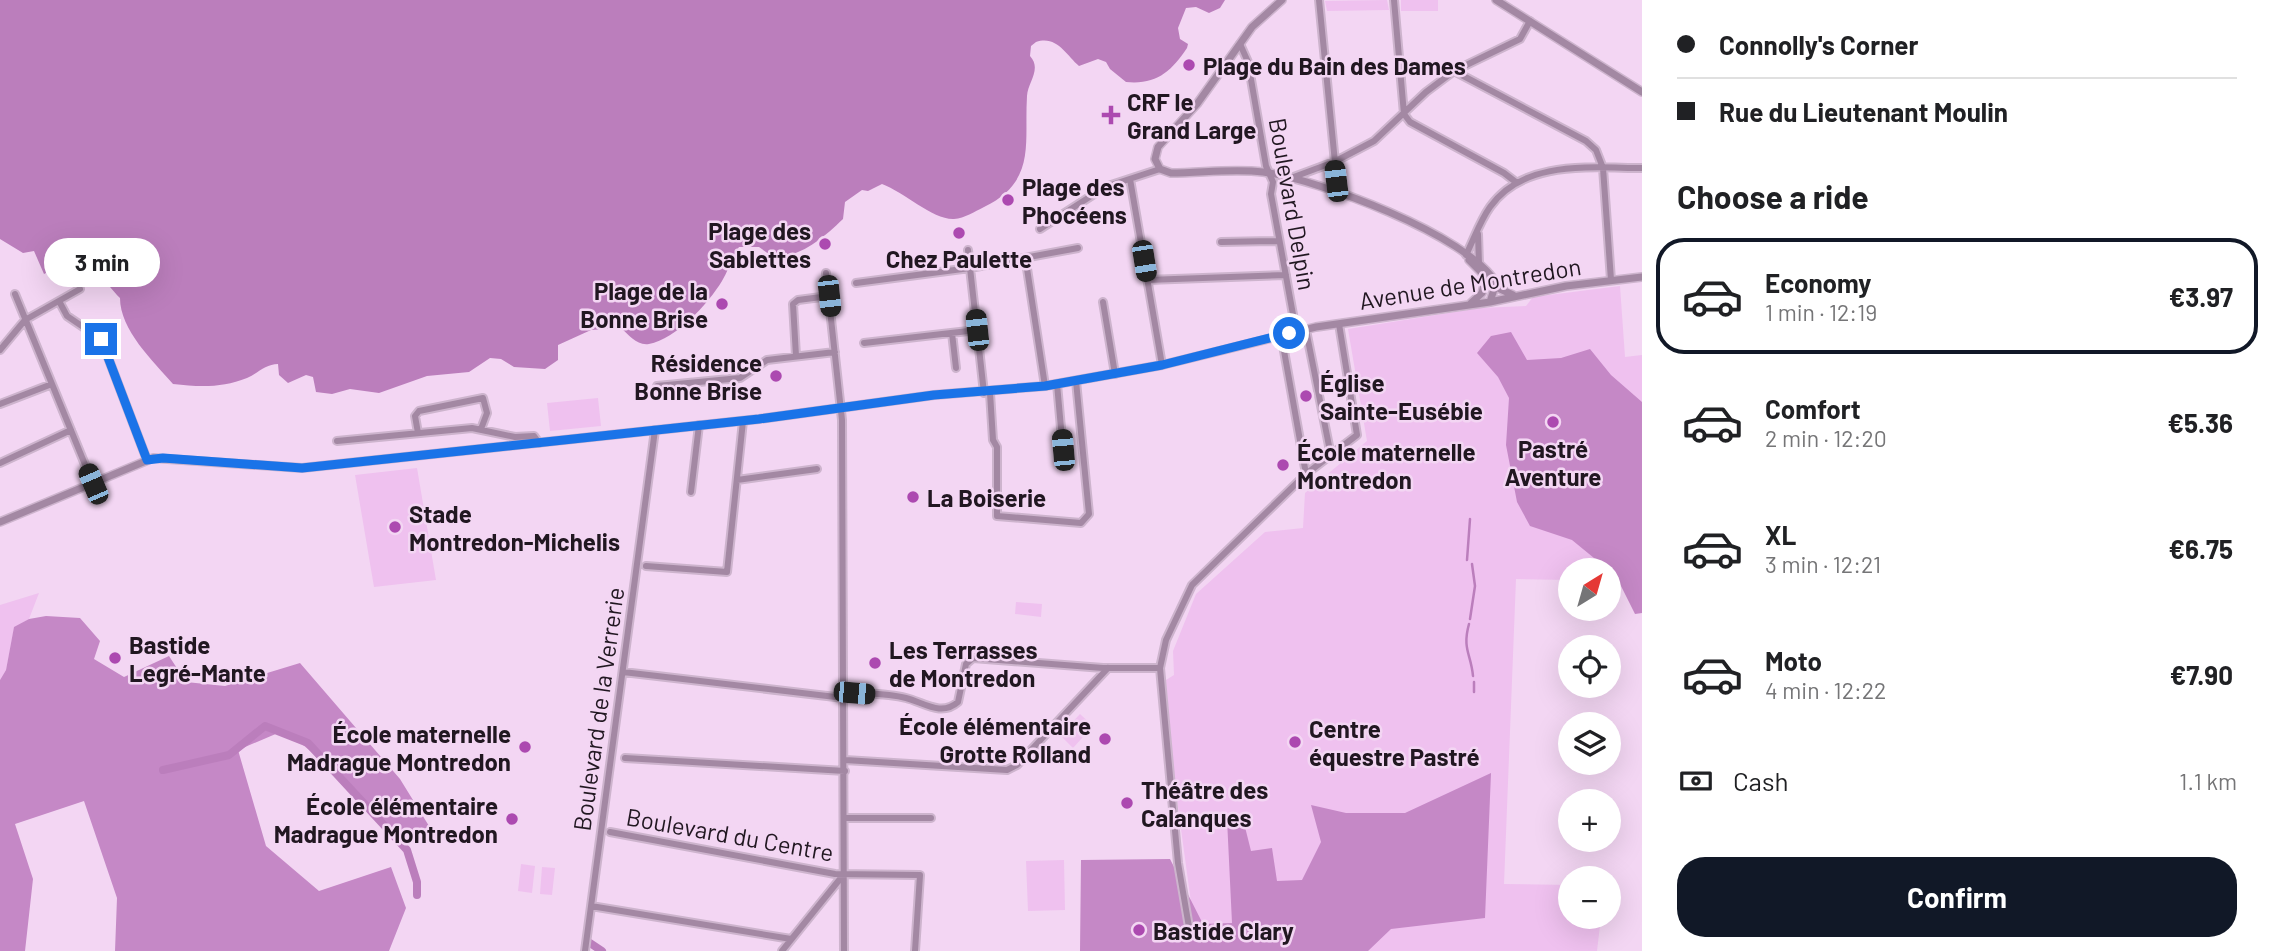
<!DOCTYPE html>
<meta charset="utf-8">
<style>
:root{--surface:#fff;--page:#f2f2f2;--text:#202124;--muted:#757577;--line:#e0e0e0;--accent:#111827}
body{margin:0;font-family:Barlow,sans-serif;background:var(--page);color:var(--text);height:100vh;display:flex;flex-direction:column;font-size:26px;white-space:nowrap}
*{box-sizing:border-box;margin:0}
p{font-size:23px;color:var(--muted)}
.icon{flex:none;width:38px;height:38px;fill:none;stroke:currentColor;stroke-width:2;stroke-linecap:round;stroke-linejoin:round}
.map{position:relative;flex:1;overflow:hidden}
.sheet{display:flex;flex-direction:column;background:var(--surface);width:630px}
.sheet>*{flex:none}
.hud{display:grid;align-content:center;height:154px;padding:0 35px;background:var(--surface)}
.needle{width:46px;rotate:37deg}
.tools{position:absolute;left:1558px;top:558px;display:grid;gap:14px}
.tools a{display:grid;place-items:center;width:63px;height:63px;border-radius:50%;background:var(--surface);box-shadow:0 7px 28px #0002;font-size:35px}
.end{position:absolute;width:32px;height:32px;margin:-16px;border:9px solid #1a73e8;background:#fff;box-shadow:0 0 0 4px #fff}
.from{border-radius:50%}
.bubble{position:absolute;height:49px;border-radius:24px;background:var(--surface);box-shadow:0 7px 28px #0002;font-size:23px;font-weight:700;line-height:49px;text-align:center}
.car{position:absolute;width:21px;height:42px;margin:-21px -10px;border-radius:9px;box-shadow:0 0 5px 2px #0007;background:linear-gradient(#222 24%,#8ab4d8 0 40%,#222 0 76%,#8ab4d8 0 86%,#222 0)}
.hud b{display:flex;align-items:center;gap:24px;height:66px;font-size:26px}
.hud b+b{border-top:2px solid var(--line)}
.hud i{width:18px;height:18px;background:var(--text)}
ul{padding:0;list-style:none}
li{display:flex;align-items:center;gap:21px;height:116px;margin:0 14px 10px;padding:0 21px;border:4px solid transparent;border-radius:28px}
li div{flex:1}
li b{display:block;font-size:26px}
li em{font-style:normal;font-weight:700}
li.active{border-color:var(--accent)}
li>.icon{width:63px;height:63px;stroke-width:1.5}
h2{padding:0 35px;font-size:32px;line-height:84px}
.pay{display:flex;align-items:center;gap:18px;height:77px;padding:0 35px;font-size:26px}
.pay p{margin-inline-start:auto}
.primary-button{display:flex;gap:14px;margin-top:auto;padding:14px 35px}
.primary-button a{flex:1;height:80px;border-radius:28px;background:var(--accent);color:#fff;font-size:28px;font-weight:700;line-height:80px;text-align:center}
main{display:flex;flex:1;min-height:0}
.map>svg:first-child{display:block}
.green{fill:#efc1ef}
.forest{fill:#c588c6}
.water{fill:#bb7ebc}
.lines{fill:none;stroke-linecap:round;stroke-linejoin:round}
.stream{stroke:#bb7ebc;stroke-width:2.5}
.canal{stroke:#bb7ebc;stroke-width:8}
.minor-casing{stroke:#cdb4cd;stroke-width:10}
.tertiary-casing{stroke:#cdb4cd;stroke-width:10}
.minor{stroke:#a388a3;stroke-width:6}
.tertiary{stroke:#a388a3;stroke-width:7}
.route{stroke:#1a73e8;stroke-width:9}
.poi-dot{fill:#ac49b0;stroke:#f3d6f3;stroke-width:2.5}
.labels{text-anchor:middle;dominant-baseline:central;stroke-width:5;stroke-linejoin:round;paint-order:stroke}
.poi-label{font-size:24px;font-weight:bold;fill:#211721;stroke:#f3d6f3;text-anchor:start}
.street-label{font-size:24px;fill:#211721;stroke:#f3d6f3}
</style>
<main>
<div class="map">
<svg width="1642" height="951" viewBox="0 0 1642 951">
<rect width="100%" height="100%" fill="#f3d6f3"/>
<path class="green" d="M1387,0L1389,10L1327,11L1325,1Z
M1401,0H1438V11H1401Z
M1620,286L1625,357L1642,355V583L1608,582V570H1570V580L1516,579L1504,884L1570,885V917H1601L1597,951H1179L1196,939L1175,785L1166,680L1174,675L1173,651L1196,594L1265,532L1303,528L1305,493L1367,441L1348,329L1480,308L1526,306L1533,297Z
M598,398L601,426L550,431L547,403Z
M417,468L436,580L374,587L355,475Z
M39,593L29,619L14,628L6,670L0,680V605Z
M1016,602L1042,604L1041,617L1015,614Z
M1080,714L1093,726L1073,748L1060,735Z
M1064,860L1065,910L1028,911L1026,861Z
M521,864L535,866L532,893L518,891Z
M542,867L555,868L552,895L540,894Z"/>
<path class="forest" d="M1511,332L1527,360L1561,358L1590,349L1611,375L1642,402V613L1635,614L1616,576L1572,540L1530,526L1517,502L1506,445L1509,398L1498,377L1477,353L1491,336Z
M46,616L80,618L100,641L94,659L124,677L169,656L186,682L225,686L300,663L400,779L429,826L404,844L349,783L285,730L238,750L266,846L319,891L391,867L406,908L389,951H115L117,898L84,801L15,824L33,879L25,951H0V680L6,670L14,627L29,619Z
M1491,773L1485,918L1391,929L1368,951H1080L1081,860L1170,859L1203,924L1232,923L1227,819L1242,815L1251,851L1272,848L1277,881L1302,880L1321,842L1311,805L1346,813H1405Z"/>
<path class="water" d="M0,0H1225L1220,8L1209,13L1196,7L1186,8L1178,28L1180,39L1188,44L1187,48C1171,72 1156,85 1126,82L1110,69L1106,62L1098,59L1079,66C1066,55 1057,35 1036,42L1031,46L1030,56C1042,69 1028,82 1027,96C1024,144 1037,181 984,207C974,212 965,218 954,219C933,220 904,192 882,184L868,191L862,190L845,202L843,219C823,238 802,257 773,257L759,247H739C731,258 729,270 722,281C708,304 676,339 649,344C637,346 629,335 621,328L591,330L558,345V360L545,369L514,367L501,359L490,358L469,372L427,376L379,393L350,389L332,394L316,392L313,377L306,375L288,383L279,375L278,364C266,364 258,373 247,378C222,388 200,387 173,384C153,361 120,330 120,298C105,283 98,267 79,257L73,264L66,261L53,263L50,271L44,274L34,251L23,253L0,239Z"/>
<g class="lines">
<path class="stream" d="M1467,560L1470,519
M1470,619L1475,586L1472,564
M1469,624C1462,649 1471,654 1473,676
M1474,682V692"/>
<path class="canal" d="M163,770L229,755L265,726L308,743L407,850L417,882V895
M590,943L602,951"/>
<defs>
<path id="minor" d="M1319,0L1338,193
M1394,0L1404,114L1410,122L1504,173L1517,183
M1240,44L1248,62L1266,166L1273,182L1271,194L1296,331
M1454,71L1586,141L1596,150L1603,168L1611,280
M1291,178L1334,162L1374,141L1426,92L1454,71L1520,39L1530,21
M1130,179L1162,365
M1040,229L1105,187L1160,169
M1478,234L1479,264
M1221,242L1279,241
M968,250L984,393
M1466,255C1474,239 1480,221 1490,207C1524,159 1592,168 1642,168
M1026,262L1045,386
M826,273L842,420L844,951
M1147,280L1286,275
M856,283L970,268L1078,248
M15,294L93,484
M59,301L67,316L101,339L147,460
M1103,302L1115,374
M1306,330L1331,456
M952,333L956,368
M1281,334L1306,474
M864,343L977,330
M0,350L25,320L80,289
M796,356L793,304L798,300L829,296
M1057,384L1063,450
M655,393L657,386L740,378L767,360L835,352
M990,393L993,440L997,447V516L1081,523L1089,514L1076,381
M0,404L52,384
M418,433L415,416L419,411L483,398L487,413L481,429
M337,441L472,428L515,437L534,436L539,443
M0,463L71,430
M737,480L817,469
M691,492L699,425
M646,566L727,572L743,421
M623,672L844,698
M844,692C864,694 886,693 906,698C923,702 941,717 958,702L966,664L973,658L1103,668H1160
M625,758L845,771
M845,760L1007,770L1017,765L1108,668
M845,818H931
M610,832L835,874L920,875L915,951
M591,906L791,939
M1189,927L1178,863L1160,668L1166,640L1192,585L1306,474L1357,435L1339,324
M585,951L655,430
M782,951L844,874"/>
<path id="tertiary" d="M1282,0L1252,27L1197,104L1158,147L1155,159L1160,169L1171,173C1202,173 1233,168 1263,172C1317,179 1468,235 1496,283L1490,302
M1496,0L1642,92
M1469,260L1496,287L1513,295
M1471,303L1482,293L1486,278
M0,522L153,458L302,468L759,419L934,395L1045,386L1162,365L1316,327L1490,302L1566,286L1642,277"/>
</defs>
<use href="#minor" class="minor-casing"/>
<use href="#tertiary" class="tertiary-casing"/>
<use href="#minor" class="minor"/>
<use href="#tertiary" class="tertiary"/>
</g>
<g class="lines">
<path class="route" d="M101,339L147,460L163,458L302,468L759,419L934,395L1045,386L1162,365L1289,333"/>
</g>
<g class="poi-dot">
<circle cx="1189" cy="65" r="7"/>
<path d="M1107.5 104.5h7v7h7v7h-7v7h-7v-7h-7v-7h7z"/>
<circle cx="1008" cy="200" r="7"/>
<circle cx="959" cy="233" r="7"/>
<circle cx="825" cy="244" r="7"/>
<circle cx="722" cy="304" r="7"/>
<circle cx="776" cy="376" r="7"/>
<circle cx="1306" cy="396" r="7"/>
<circle cx="1553" cy="422" r="7"/>
<circle cx="1283" cy="465" r="7"/>
<circle cx="913" cy="497" r="7"/>
<circle cx="395" cy="527" r="7"/>
<circle cx="115" cy="658" r="7"/>
<circle cx="875" cy="663" r="7"/>
<circle cx="1105" cy="739" r="7"/>
<circle cx="1295" cy="742" r="7"/>
<circle cx="525" cy="747" r="7"/>
<circle cx="1127" cy="803" r="7"/>
<circle cx="512" cy="819" r="7"/>
<circle cx="1139" cy="930" r="7"/>
</g>
<g class="labels">
<g class="poi-label">
<text x="1203" y="65">Plage du Bain des Dames</text>
<text x="1127" y="101">CRF le<tspan x="1127" dy="28">Grand Large</tspan></text>
<text x="1022" y="186">Plage des<tspan x="1022" dy="28">Phocéens</tspan></text>
<text x="811" y="230" text-anchor="end">Plage des<tspan x="811" dy="28">Sablettes</tspan></text>
<text x="959" y="258" text-anchor="middle">Chez Paulette</text>
<text x="708" y="290" text-anchor="end">Plage de la<tspan x="708" dy="28">Bonne Brise</tspan></text>
<text x="762" y="362" text-anchor="end">Résidence<tspan x="762" dy="28">Bonne Brise</tspan></text>
<text x="1320" y="382">Église<tspan x="1320" dy="28">Sainte-Eusébie</tspan></text>
<text x="1553" y="448" text-anchor="middle">Pastré<tspan x="1553" dy="28">Aventure</tspan></text>
<text x="1297" y="451">École maternelle<tspan x="1297" dy="28">Montredon</tspan></text>
<text x="927" y="497">La Boiserie</text>
<text x="409" y="513">Stade<tspan x="409" dy="28">Montredon-Michelis</tspan></text>
<text x="129" y="644">Bastide<tspan x="129" dy="28">Legré-Mante</tspan></text>
<text x="889" y="649">Les Terrasses<tspan x="889" dy="28">de Montredon</tspan></text>
<text x="1091" y="725" text-anchor="end">École élémentaire<tspan x="1091" dy="28">Grotte Rolland</tspan></text>
<text x="1309" y="728">Centre<tspan x="1309" dy="28">équestre Pastré</tspan></text>
<text x="511" y="733" text-anchor="end">École maternelle<tspan x="511" dy="28">Madrague Montredon</tspan></text>
<text x="1141" y="789">Théâtre des<tspan x="1141" dy="28">Calanques</tspan></text>
<text x="498" y="805" text-anchor="end">École élémentaire<tspan x="498" dy="28">Madrague Montredon</tspan></text>
<text x="1153" y="930">Bastide Clary</text>
</g>
<g class="street-label">
<text transform="translate(1293 204) rotate(80)">Boulevard Delpin</text>
<text transform="translate(1470 283) rotate(-9)">Avenue de Montredon</text>
<text transform="translate(598 709) rotate(-82)">Boulevard de la Verrerie</text>
<text transform="translate(730 834) rotate(10)">Boulevard du Centre</text>
</g>
</g>
</svg>
<div class="tools">
<a><svg class="needle" viewBox="-14 -14 28 28"><path d="M0-13l5 13h-10z" fill="#e53935"/><path d="M0 13l5-13h-10z" fill="#757577"/></svg></a>
<a><svg class="icon" aria-label="locate" viewBox="0 0 24 24"><circle cx="12" cy="12" r="6"/><path d="M12 2v4M12 18v4M2 12h4M18 12h4"/></svg></a>
<a><svg class="icon" aria-label="layers" viewBox="0 0 24 24"><path d="M12 4l9 5-9 5-9-5zM3 14l9 5 9-5"/></svg></a>
<a>+</a>
<a>−</a>
</div>
<i class="end from" style="left:1289px;top:333px"></i>
<i class="end" style="left:101px;top:339px"></i>
<div class="bubble" style="left:44px;top:238px;width:116px">3 min</div>
<i class="car" style="left:1336px;top:181px;rotate:353deg"></i>
<i class="car" style="left:1144px;top:261px;rotate:171deg"></i>
<i class="car" style="left:829px;top:296px;rotate:174deg"></i>
<i class="car" style="left:977px;top:330px;rotate:354deg"></i>
<i class="car" style="left:1063px;top:450px;rotate:355deg"></i>
<i class="car" style="left:93px;top:484px;rotate:337deg"></i>
<i class="car" style="left:854px;top:693px;rotate:95deg"></i>
</div>
<section class="sheet">
<div class="hud">
<b><i class="from"></i>Connolly's Corner</b>
<b><i></i>Rue du Lieutenant Moulin</b>
</div>
<h2>Choose a ride</h2>
<ul>
<li class="active"><svg class="icon" aria-label="car" viewBox="0 0 24 24"><path d="M5 17H2v-5l4-1 3-4h7l3 4 3 1v5h-3M9 17h6M6 11h13"/><circle cx="7" cy="17" r="2"/><circle cx="17" cy="17" r="2"/></svg><div><b>Economy</b><p>1 min · 12:19</p></div><em>€3.97</em></li>
<li><svg class="icon" aria-label="car" viewBox="0 0 24 24"><path d="M5 17H2v-5l4-1 3-4h7l3 4 3 1v5h-3M9 17h6M6 11h13"/><circle cx="7" cy="17" r="2"/><circle cx="17" cy="17" r="2"/></svg><div><b>Comfort</b><p>2 min · 12:20</p></div><em>€5.36</em></li>
<li><svg class="icon" aria-label="car" viewBox="0 0 24 24"><path d="M5 17H2v-5l4-1 3-4h7l3 4 3 1v5h-3M9 17h6M6 11h13"/><circle cx="7" cy="17" r="2"/><circle cx="17" cy="17" r="2"/></svg><div><b>XL</b><p>3 min · 12:21</p></div><em>€6.75</em></li>
<li><svg class="icon" aria-label="car" viewBox="0 0 24 24"><path d="M5 17H2v-5l4-1 3-4h7l3 4 3 1v5h-3M9 17h6M6 11h13"/><circle cx="7" cy="17" r="2"/><circle cx="17" cy="17" r="2"/></svg><div><b>Moto</b><p>4 min · 12:22</p></div><em>€7.90</em></li>
</ul>
<div class="pay"><svg class="icon" aria-label="cash" viewBox="0 0 24 24"><path d="M3 7h18v10H3z"/><circle cx="12" cy="12" r="2"/></svg>Cash<p>1.1 km</p></div>
<div class="primary-button"><a>Confirm</a></div>
</section>
</main>
